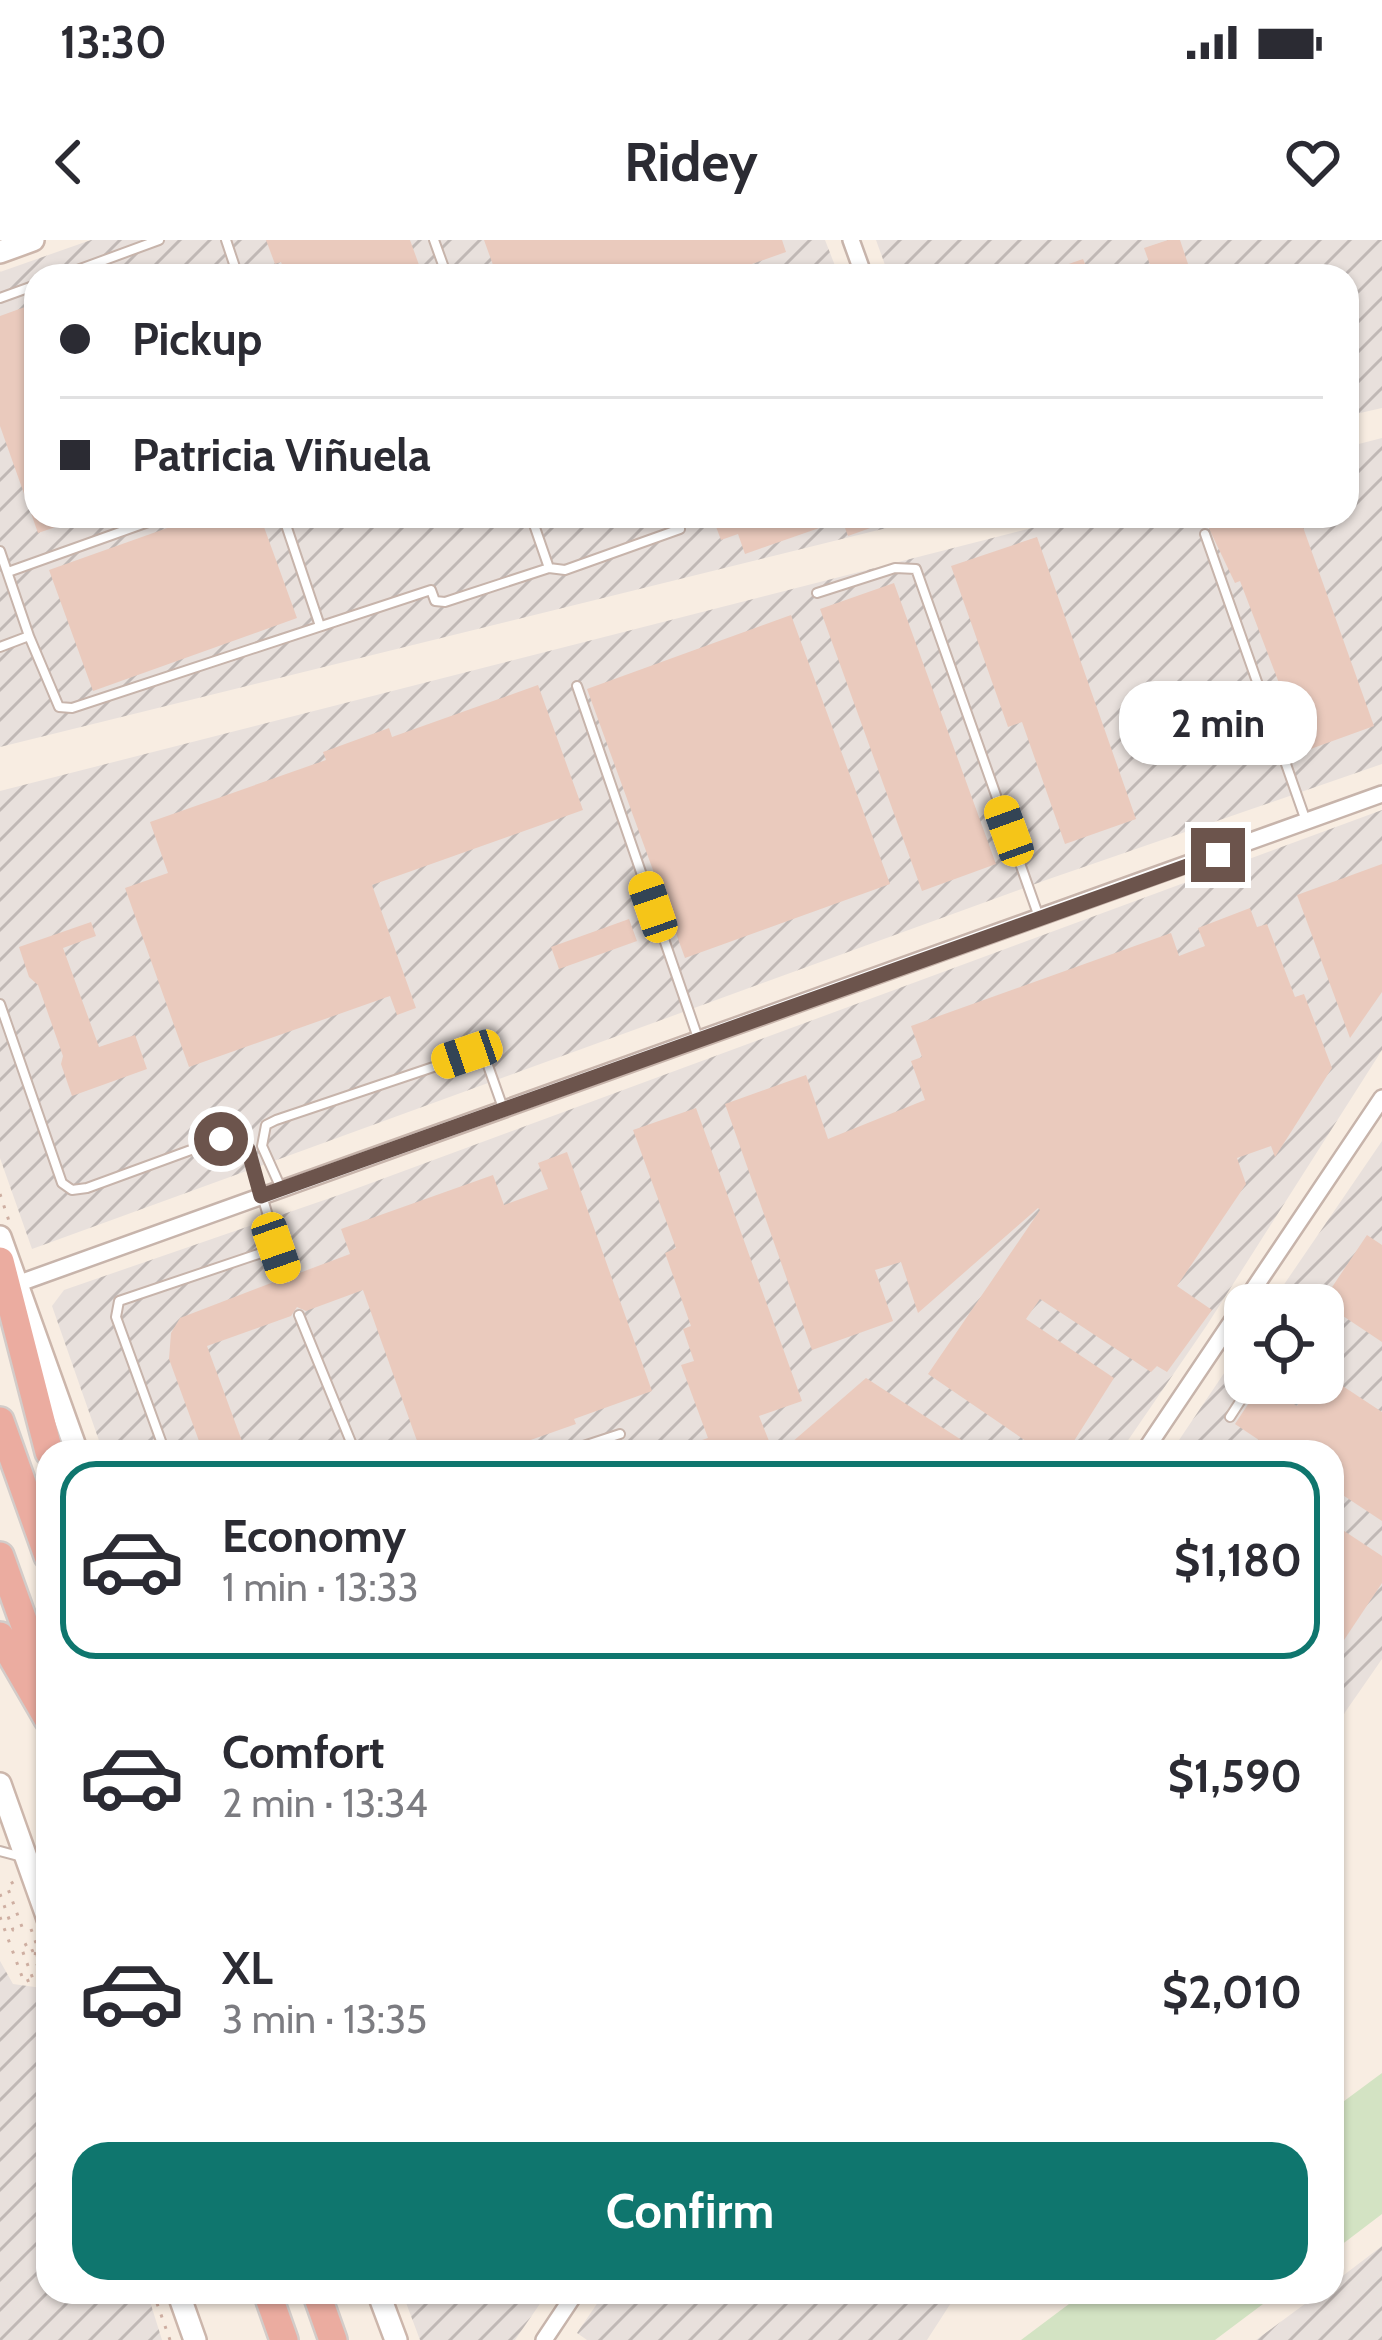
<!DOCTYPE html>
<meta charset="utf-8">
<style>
:root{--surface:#fff;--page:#f2f2f3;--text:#2b2b33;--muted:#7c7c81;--line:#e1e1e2;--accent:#0f766e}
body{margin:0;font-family:Cabin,sans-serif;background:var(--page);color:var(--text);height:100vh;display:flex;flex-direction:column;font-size:45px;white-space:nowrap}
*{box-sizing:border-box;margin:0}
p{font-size:39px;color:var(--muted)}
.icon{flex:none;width:66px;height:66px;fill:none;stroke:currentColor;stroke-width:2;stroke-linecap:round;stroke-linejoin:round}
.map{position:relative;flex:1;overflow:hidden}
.sheet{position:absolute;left:36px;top:1200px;width:1308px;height:864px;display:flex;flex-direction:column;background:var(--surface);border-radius:36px;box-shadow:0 3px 9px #0004}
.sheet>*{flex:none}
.hud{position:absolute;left:24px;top:24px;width:1335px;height:264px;border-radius:36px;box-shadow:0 3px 9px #0004;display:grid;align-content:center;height:264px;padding:0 36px;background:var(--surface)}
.controls{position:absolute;left:1224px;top:1044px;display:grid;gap:24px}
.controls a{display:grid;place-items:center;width:120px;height:120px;border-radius:24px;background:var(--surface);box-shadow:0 3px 9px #0004;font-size:60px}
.end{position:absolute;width:54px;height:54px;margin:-27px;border:15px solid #6c544c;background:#fff;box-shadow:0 0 0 6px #fff}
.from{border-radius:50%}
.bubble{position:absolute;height:84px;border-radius:36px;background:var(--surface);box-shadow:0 3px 9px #0004;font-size:39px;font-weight:700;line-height:84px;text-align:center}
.car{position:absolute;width:36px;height:72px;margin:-36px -18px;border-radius:15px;box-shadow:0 0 9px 3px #0007;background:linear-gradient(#f5c518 24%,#345 0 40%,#f5c518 0 76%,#345 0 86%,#f5c518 0)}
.hud b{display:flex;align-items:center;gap:42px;height:114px;font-size:45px}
.hud b+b{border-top:3px solid var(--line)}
.hud i{width:30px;height:30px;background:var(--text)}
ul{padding:21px 0 0;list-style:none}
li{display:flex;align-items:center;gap:36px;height:198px;margin:0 24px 18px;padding:0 12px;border:6px solid transparent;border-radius:36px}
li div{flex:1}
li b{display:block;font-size:45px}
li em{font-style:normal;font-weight:700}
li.current{border-color:var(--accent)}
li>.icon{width:108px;height:108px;stroke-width:1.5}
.primary-button{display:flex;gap:24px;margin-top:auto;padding:24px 36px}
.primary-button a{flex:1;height:138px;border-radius:36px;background:var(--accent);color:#fff;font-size:48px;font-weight:700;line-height:138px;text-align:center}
.status{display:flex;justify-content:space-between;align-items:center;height:84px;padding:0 60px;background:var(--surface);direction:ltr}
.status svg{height:33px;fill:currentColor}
header{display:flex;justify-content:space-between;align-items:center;height:156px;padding:0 36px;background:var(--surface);font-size:54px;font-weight:700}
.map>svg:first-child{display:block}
.industrial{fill:url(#industrial-furrows)}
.pitch{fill:#d3e3c3}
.building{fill:#eacabd}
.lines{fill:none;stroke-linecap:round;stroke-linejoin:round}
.lane-casing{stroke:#c7b4ab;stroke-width:12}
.street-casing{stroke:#c7b4ab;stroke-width:20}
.secondary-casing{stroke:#ccb6ab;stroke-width:26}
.highway-casing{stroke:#d3ccc9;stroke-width:32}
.path{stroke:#ceaea1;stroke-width:3;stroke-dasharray:3 9;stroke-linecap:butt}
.lane{stroke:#fff;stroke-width:8}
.street{stroke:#fff;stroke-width:15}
.secondary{stroke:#fff;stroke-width:21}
.highway{stroke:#ebaca0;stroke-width:27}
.path-bridge{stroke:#ceaea1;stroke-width:3;stroke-dasharray:3 9;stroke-linecap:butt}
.route{stroke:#6c544c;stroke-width:15}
</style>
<div class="status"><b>13:30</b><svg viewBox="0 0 49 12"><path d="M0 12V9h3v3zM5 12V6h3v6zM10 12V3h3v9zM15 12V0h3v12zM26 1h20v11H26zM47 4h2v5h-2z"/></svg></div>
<header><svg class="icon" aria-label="back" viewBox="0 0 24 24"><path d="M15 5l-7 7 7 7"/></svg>Ridey<svg class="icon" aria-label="heart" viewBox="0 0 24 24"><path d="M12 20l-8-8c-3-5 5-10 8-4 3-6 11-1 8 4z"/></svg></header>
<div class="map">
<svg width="1382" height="2100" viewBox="0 0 1382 2100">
<defs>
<pattern id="industrial-furrows" width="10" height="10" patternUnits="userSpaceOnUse" patternTransform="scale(3)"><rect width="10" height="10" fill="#e8e0dc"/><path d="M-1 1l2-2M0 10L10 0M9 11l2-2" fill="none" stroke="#c0b8b5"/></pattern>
</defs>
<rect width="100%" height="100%" fill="#f8ede2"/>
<path class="industrial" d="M91,0H825L839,36H36V276L931,277L0,507V32Z
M876,0H1382V168L1347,176V36H889Z
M1382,198V524L1046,640L32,1009L0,918V551L1079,276H1347V207Z
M1382,570V810L1207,1085L1120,1212H103L52,1066L64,1050L336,956Z
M1382,901V1419L1332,1491V1212H1171L1245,1102V1143H1323V1065H1270Z
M0,1721L13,1744L42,1748L48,1766V2052H147L162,2100H0Z
M1382,2006V2100H1256L1321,2052H1332V2044Z
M402,2052H548L515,2100H420Z
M605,2052H958L927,2100H587L577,2093Z"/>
<path class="pitch" d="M1382,1833V1974L1332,2012V1870Z
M1085,2052H1260L1267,2061L1215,2100H1021Z"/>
<path class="building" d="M266,0H410L423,36H287L281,22L275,24Z
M484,0H782L786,12L718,36H497Z
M1168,0H1180L1192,36H1154L1144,8Z
M1083,19L1090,36H1040V34Z
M36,63V276L82,278L38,293L0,186V76Z
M201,276H260L297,378L93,451L49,330Z
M712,276H898V278L848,296L842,280L745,314L738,294L721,300Z
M1203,276H1299L1374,486L1305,511L1240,341L1235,343Z
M1037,297L1136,579L1065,604L1022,482L1008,487L951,326Z
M894,343L996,624L922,651L820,369Z
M791,375L890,644L685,718L587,449Z
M538,445L583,570L372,645L416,768L397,775L390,756L189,827L125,648L168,633L150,582L326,520L323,512L389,488L392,497Z
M1382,624V752L1350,798L1297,655Z
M1250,668L1257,687L1267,684L1295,757L1304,754L1332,828L1275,917L1271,906L1237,918L1246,944L1177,1046L1212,1070L1167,1132L1157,1126L1151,1132L1040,1059L1026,1079L1114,1138L1067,1212H1042L928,1134L1040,970L1038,968L918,1073L901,1022L875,1030L893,1081L812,1110L725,864L806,835L828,899L925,860L911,821L922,817L911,786L1171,693L1179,716L1205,706L1198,688Z
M629,679L637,701L559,729L551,707Z
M91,682L96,696L63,708L99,807L135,795L147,829L72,856L61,824L63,816L38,745L29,737L19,707Z
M696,868L802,1161L759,1176L771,1206L764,1212H704L699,1201L708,1198L681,1125L694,1121L683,1089L691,1086L665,1013L676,1008L633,890Z
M567,912L652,1151L574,1179L576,1184L497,1212H421L363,1050L306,1071L297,1067L291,1076L207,1106L246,1212H203L169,1119L171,1093L180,1078L279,1040L289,1043L294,1035L350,1014L341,989L493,935L504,965L548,949L538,923Z
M1367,995L1382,1005V1102L1322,1062Z
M1323,1133L1382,1172V1281L1332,1248V1212H1277L1235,1184L1262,1143L1297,1166L1312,1143H1323Z
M866,1138L980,1212H805L791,1203Z
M1332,1283L1382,1316V1343L1332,1418Z"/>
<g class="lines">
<defs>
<path id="lane" d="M226,0L238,36
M434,0L447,36
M61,36L159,0
M0,58L36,45
M283,276L320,386
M1205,294L1306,581
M0,311L29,396L0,407
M549,328L565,330L680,289
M8,332L165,276
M817,353L895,328L916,329L1039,677
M29,396L59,467L72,468L431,350L435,361L445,362L549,328L531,276
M577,446L698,798
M0,764L62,943L72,950L87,948L221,899H236L248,909L286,1036
M280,946L262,906L266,885L276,880L475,813L486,820L503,868
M299,1075L355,1212
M1222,1095L1245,1109
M1230,1177L1252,1143
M165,1212L116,1077L119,1061L276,1008
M565,1212L620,1194
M0,1611L22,1617"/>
<path id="street" d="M851,0L864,36
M17,1044L1382,554
M1144,1212L1382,858
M544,2100L576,2052"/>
<path id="secondary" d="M0,12L33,0
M0,997L77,1212
M0,1544L48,1679
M178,2052L195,2100
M378,2052L396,2100"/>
<path id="highway" d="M0,1021L49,1212
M0,1181L48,1316
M0,1316L48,1450
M0,1396L48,1479
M267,2052L284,2100
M316,2052L333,2100"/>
</defs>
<use href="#lane" class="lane-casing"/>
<use href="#street" class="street-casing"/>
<use href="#secondary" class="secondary-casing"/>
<use href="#highway" class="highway-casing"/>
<path class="path" d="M0,954L9,981
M0,1654L13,1690L22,1687L7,1646L15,1641
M31,1689L36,1703L35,1718L48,1758
M33,1712L29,1703L21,1707L33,1739
M36,1717L48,1713
M39,1726L48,1744
M153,2052L170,2100"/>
<use href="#lane" class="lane"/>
<use href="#street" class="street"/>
<use href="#secondary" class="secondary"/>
<use href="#highway" class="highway"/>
<path class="path-bridge" d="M0,1677L24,1742L48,1733"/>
</g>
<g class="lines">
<path class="route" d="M221,899H236L248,909L261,956L1218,615"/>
</g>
</svg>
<div class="controls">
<a><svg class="icon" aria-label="locate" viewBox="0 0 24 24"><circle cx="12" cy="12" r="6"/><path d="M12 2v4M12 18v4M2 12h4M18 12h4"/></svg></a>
</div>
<i class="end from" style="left:221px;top:899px"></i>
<i class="end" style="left:1218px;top:615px"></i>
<div class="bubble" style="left:1119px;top:441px;width:198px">2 min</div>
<i class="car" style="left:1009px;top:591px;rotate:340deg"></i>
<i class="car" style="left:653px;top:667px;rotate:341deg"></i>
<i class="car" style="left:467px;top:814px;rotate:251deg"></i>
<i class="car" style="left:276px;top:1008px;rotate:161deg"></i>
<div class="hud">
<b><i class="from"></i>Pickup</b>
<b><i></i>Patricia Viñuela</b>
</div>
<section class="sheet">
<ul>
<li class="current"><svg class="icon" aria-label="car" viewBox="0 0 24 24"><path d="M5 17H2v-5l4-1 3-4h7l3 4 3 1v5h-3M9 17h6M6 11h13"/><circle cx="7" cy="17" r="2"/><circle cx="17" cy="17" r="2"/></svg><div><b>Economy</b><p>1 min · 13:33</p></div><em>$1,180</em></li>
<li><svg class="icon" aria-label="car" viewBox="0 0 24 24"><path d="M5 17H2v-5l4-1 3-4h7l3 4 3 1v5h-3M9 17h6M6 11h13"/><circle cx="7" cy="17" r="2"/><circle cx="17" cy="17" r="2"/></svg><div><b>Comfort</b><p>2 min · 13:34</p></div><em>$1,590</em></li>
<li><svg class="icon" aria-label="car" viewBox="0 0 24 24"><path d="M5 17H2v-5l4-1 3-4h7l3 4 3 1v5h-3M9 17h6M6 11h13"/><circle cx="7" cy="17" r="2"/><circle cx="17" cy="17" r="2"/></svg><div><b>XL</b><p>3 min · 13:35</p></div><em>$2,010</em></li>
</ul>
<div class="primary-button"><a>Confirm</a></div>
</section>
</div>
